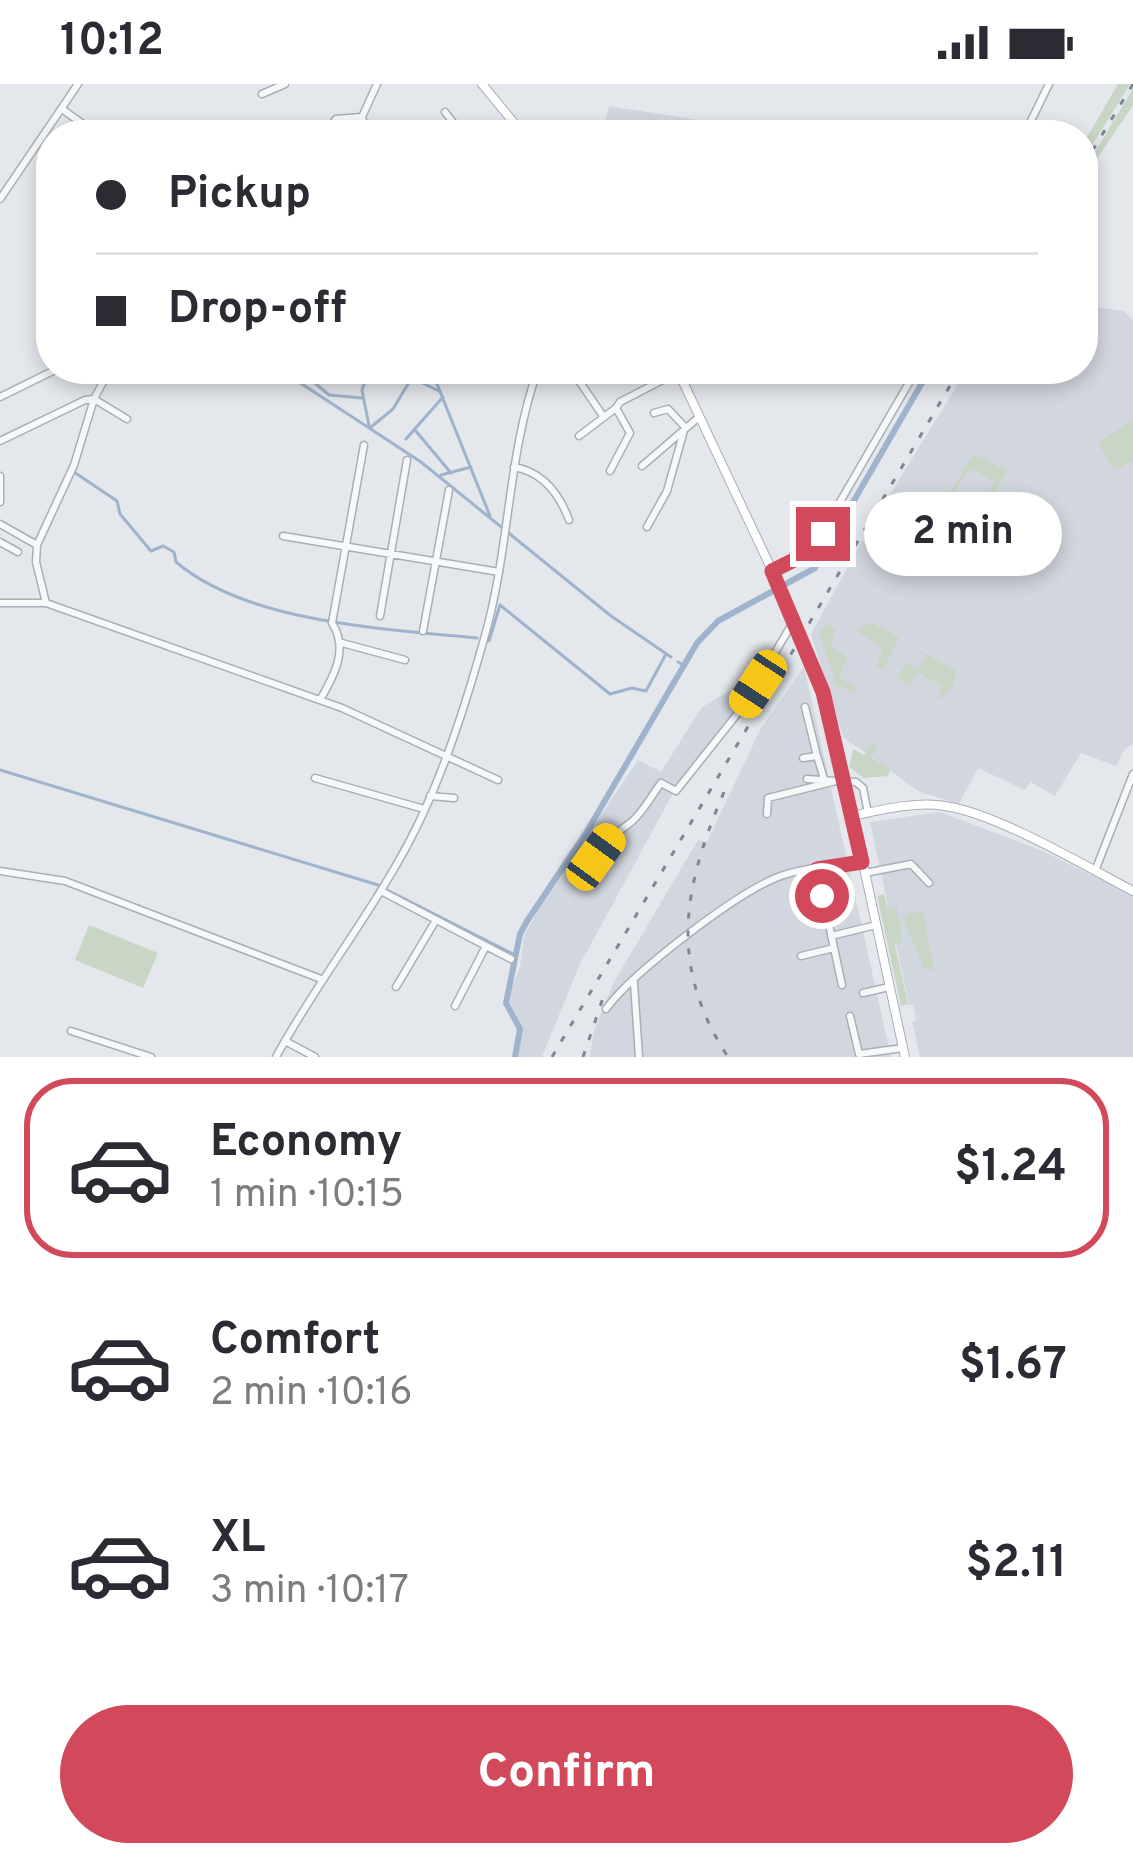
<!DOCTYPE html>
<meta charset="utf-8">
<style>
:root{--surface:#fff;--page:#f2f2f3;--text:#2b2b33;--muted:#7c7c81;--line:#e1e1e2;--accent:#d1495b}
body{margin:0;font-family:Overpass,sans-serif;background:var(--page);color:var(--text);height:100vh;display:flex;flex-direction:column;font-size:45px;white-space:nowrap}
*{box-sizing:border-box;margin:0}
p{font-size:39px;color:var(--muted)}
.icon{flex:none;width:66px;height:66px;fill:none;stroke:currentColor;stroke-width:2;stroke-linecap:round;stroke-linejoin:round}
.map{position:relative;height:973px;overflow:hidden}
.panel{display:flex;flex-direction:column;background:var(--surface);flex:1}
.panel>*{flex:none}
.guide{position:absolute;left:36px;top:36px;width:1062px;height:264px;border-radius:48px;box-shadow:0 6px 18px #0003;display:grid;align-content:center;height:264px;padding:0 60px;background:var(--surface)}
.end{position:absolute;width:54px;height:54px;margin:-27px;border:15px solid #d1495b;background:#fff;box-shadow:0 0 0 6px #fff}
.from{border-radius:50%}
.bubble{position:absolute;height:84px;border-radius:42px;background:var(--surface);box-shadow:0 6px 18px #0003;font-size:39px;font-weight:700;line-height:84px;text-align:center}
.car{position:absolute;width:36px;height:72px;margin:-36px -18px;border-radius:15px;box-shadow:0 0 9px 3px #0007;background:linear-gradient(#f5c518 24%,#345 0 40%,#f5c518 0 76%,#345 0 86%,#f5c518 0)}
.guide b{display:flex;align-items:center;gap:42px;height:114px;font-size:45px}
.guide b+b{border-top:3px solid var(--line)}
.guide i{width:30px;height:30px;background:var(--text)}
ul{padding:21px 0 0;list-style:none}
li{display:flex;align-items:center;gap:36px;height:180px;margin:0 24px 18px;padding:0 36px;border:6px solid transparent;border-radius:48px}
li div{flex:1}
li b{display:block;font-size:45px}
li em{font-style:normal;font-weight:700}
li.on{border-color:var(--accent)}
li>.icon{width:108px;height:108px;stroke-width:1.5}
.button{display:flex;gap:24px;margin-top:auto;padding:24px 60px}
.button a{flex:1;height:138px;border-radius:72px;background:var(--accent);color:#fff;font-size:48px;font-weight:700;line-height:138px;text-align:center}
.status{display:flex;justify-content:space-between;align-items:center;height:84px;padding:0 60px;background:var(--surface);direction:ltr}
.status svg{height:33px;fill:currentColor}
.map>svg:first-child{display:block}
.built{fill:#d2d6de}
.green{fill:#c9d6c5}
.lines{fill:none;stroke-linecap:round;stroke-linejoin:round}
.stream{stroke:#9fb4cc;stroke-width:3}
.canal{stroke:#9fb4cc;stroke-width:6}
.minor-casing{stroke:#a9aeb7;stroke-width:9}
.tertiary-casing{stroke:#a9aeb7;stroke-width:9}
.secondary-casing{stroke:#a9aeb7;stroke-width:10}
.minor{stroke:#f7f8fa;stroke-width:6}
.tertiary{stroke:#f7f8fa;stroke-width:6}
.secondary{stroke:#fff;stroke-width:8}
.rail{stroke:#7d8696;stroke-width:3;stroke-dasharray:6 12;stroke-linecap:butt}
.route{stroke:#d1495b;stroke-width:15}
</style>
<div class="status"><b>10:12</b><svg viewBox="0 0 49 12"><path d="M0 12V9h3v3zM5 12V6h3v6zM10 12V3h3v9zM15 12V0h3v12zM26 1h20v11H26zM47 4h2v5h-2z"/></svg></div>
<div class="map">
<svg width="1133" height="973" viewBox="0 0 1133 973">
<rect width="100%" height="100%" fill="#e4e7ec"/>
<path class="built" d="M609,22L705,37L704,51H602Z
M1083,221L1123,227L1133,236V660L1125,665L1116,682L1081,669L1055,712L1031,698L1025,706L978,684L959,720L920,708L843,653L811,550L862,457L867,459L873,448L869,445L967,285H1083Z
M804,583L891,973H590L594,947L614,898L698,756L707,758L760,646Z
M729,607L741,620L678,700L579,882L542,973H518L522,943L508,914L520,883L524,852L540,822L638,676L661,688L702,623Z
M940,728L1043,767L1133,812V973H920L912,938L916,936L913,921H909L870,738Z"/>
<path class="green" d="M1118,0H1130L1083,76V60Z
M1133,5V21L1083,96V87Z
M1133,335V377L1114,386L1098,359Z
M974,370L1007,387L979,437L975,434L995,398L974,386L967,388L940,434L935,432Z
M870,538L899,553L883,585L875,582L883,566L857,546Z
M828,540L835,545L831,563L848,573L838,593L858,605L856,609L837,602L820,551L821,544Z
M916,564L956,587L954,600L941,615L938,613L943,603L918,588L908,600L897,595L906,579L918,585L926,572Z
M872,659L877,661L871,674L890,685L888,692L864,694L849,683L853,665L865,671Z
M884,810L888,825L897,823L902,857L895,861L908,920L901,922L877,812Z
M923,827L934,885L925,886L903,835L907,829Z
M89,841L158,869L143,904L75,876Z"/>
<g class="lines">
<path class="stream" d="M279,285L421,378L611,532L671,573
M393,285L439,307
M431,285L490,432
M308,293L329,311L362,314
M369,342L362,306L369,285
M371,343L393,325L411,295
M415,346L451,389
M406,355L443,313
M74,388L117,417L120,430L151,467L163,462L174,468L176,478C248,539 385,545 477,554
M441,391L471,383
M489,557L500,521L610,610L632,604L646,607L666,570
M678,578L683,581
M0,686L378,801
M387,806L517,872"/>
<path class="canal" d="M515,973L520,945L506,919L520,850L527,837L586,749L697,559L718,537L815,484L930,285"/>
<defs>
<path id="minor" d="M262,10L285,0
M62,25L98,51
M445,28L463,51
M362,33L367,51
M324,51L336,35L362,33L377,0
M477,51L505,43
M1029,51L1027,45L1049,0
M110,285L94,315L74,381L37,461L36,478L46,519L342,624L498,696
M571,285L603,332
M682,298L716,285
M0,313L57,285
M579,352L616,324
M0,357L85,316L94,315L127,335
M642,382L699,333
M514,383C543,388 559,409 569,436
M610,387L630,349L616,324L620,318L678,288
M0,392V418
M0,440L37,461
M647,443L667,407L685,343L668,325L654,329
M283,452L499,488
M0,458L18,468
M772,487L798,475L815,461L917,285
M0,519H44
M380,532L407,376
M423,547L449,406
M342,559L405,576
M320,616C334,592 349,565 332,539L364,361
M805,623L817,672
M803,674L817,672L824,695
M315,694L424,725
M807,695L836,697
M430,712L454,714
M767,730L768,714L836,697L856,698L863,704L868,729
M817,785L842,901
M0,787L65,797L321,895
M1095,787L1133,690
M865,789L911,780L929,799
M578,798C590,775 609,754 630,739C642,730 652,711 661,699L676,707L742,624L795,535
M381,807L511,875
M831,852L876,841
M801,872L834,864
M634,899L639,973
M396,903L436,836
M863,909L889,903
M455,922L486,862
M606,925C632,889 735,810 778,793C804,783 835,782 862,778
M850,932L859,970L903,964
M71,947L151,973
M285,957L315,973"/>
<path id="tertiary" d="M0,115L78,0
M276,973C313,905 360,845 398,778C437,711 463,630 484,555C510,466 507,372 538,285"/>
<path id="secondary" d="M482,0L524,51
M677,285L795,535L817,592L840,673L905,973
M852,732C880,726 917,717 945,722C996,729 1085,782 1133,807"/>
</defs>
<use href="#minor" class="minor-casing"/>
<use href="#tertiary" class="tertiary-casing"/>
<use href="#secondary" class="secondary-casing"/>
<use href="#minor" class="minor"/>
<use href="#tertiary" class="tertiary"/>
<use href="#secondary" class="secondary"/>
<path class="rail" d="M1083,82L1133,0
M724,708C683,804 668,881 728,973
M552,973L960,285
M583,973L604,911"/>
</g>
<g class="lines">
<path class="route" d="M822,812L817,785L862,778L823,608L772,487L808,469L823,450"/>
</g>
</svg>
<i class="end from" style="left:822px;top:812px"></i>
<i class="end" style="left:823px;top:450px"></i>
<div class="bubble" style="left:864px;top:408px;width:198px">2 min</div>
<i class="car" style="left:758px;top:600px;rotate:213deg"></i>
<i class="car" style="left:596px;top:773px;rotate:36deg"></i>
<div class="guide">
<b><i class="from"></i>Pickup</b>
<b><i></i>Drop-off</b>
</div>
</div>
<section class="panel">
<ul>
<li class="on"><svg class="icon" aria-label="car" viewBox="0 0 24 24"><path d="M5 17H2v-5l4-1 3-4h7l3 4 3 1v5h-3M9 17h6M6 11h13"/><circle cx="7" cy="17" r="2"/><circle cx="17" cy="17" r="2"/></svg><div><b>Economy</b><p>1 min · 10:15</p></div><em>$1.24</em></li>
<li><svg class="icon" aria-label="car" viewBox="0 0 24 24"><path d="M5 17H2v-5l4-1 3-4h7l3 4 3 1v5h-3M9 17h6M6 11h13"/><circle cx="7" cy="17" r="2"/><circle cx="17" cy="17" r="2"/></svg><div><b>Comfort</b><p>2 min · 10:16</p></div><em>$1.67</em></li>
<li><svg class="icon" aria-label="car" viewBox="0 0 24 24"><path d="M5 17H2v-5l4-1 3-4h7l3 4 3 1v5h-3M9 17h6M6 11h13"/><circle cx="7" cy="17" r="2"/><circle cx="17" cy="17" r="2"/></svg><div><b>XL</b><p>3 min · 10:17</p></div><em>$2.11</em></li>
</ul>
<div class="button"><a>Confirm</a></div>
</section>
